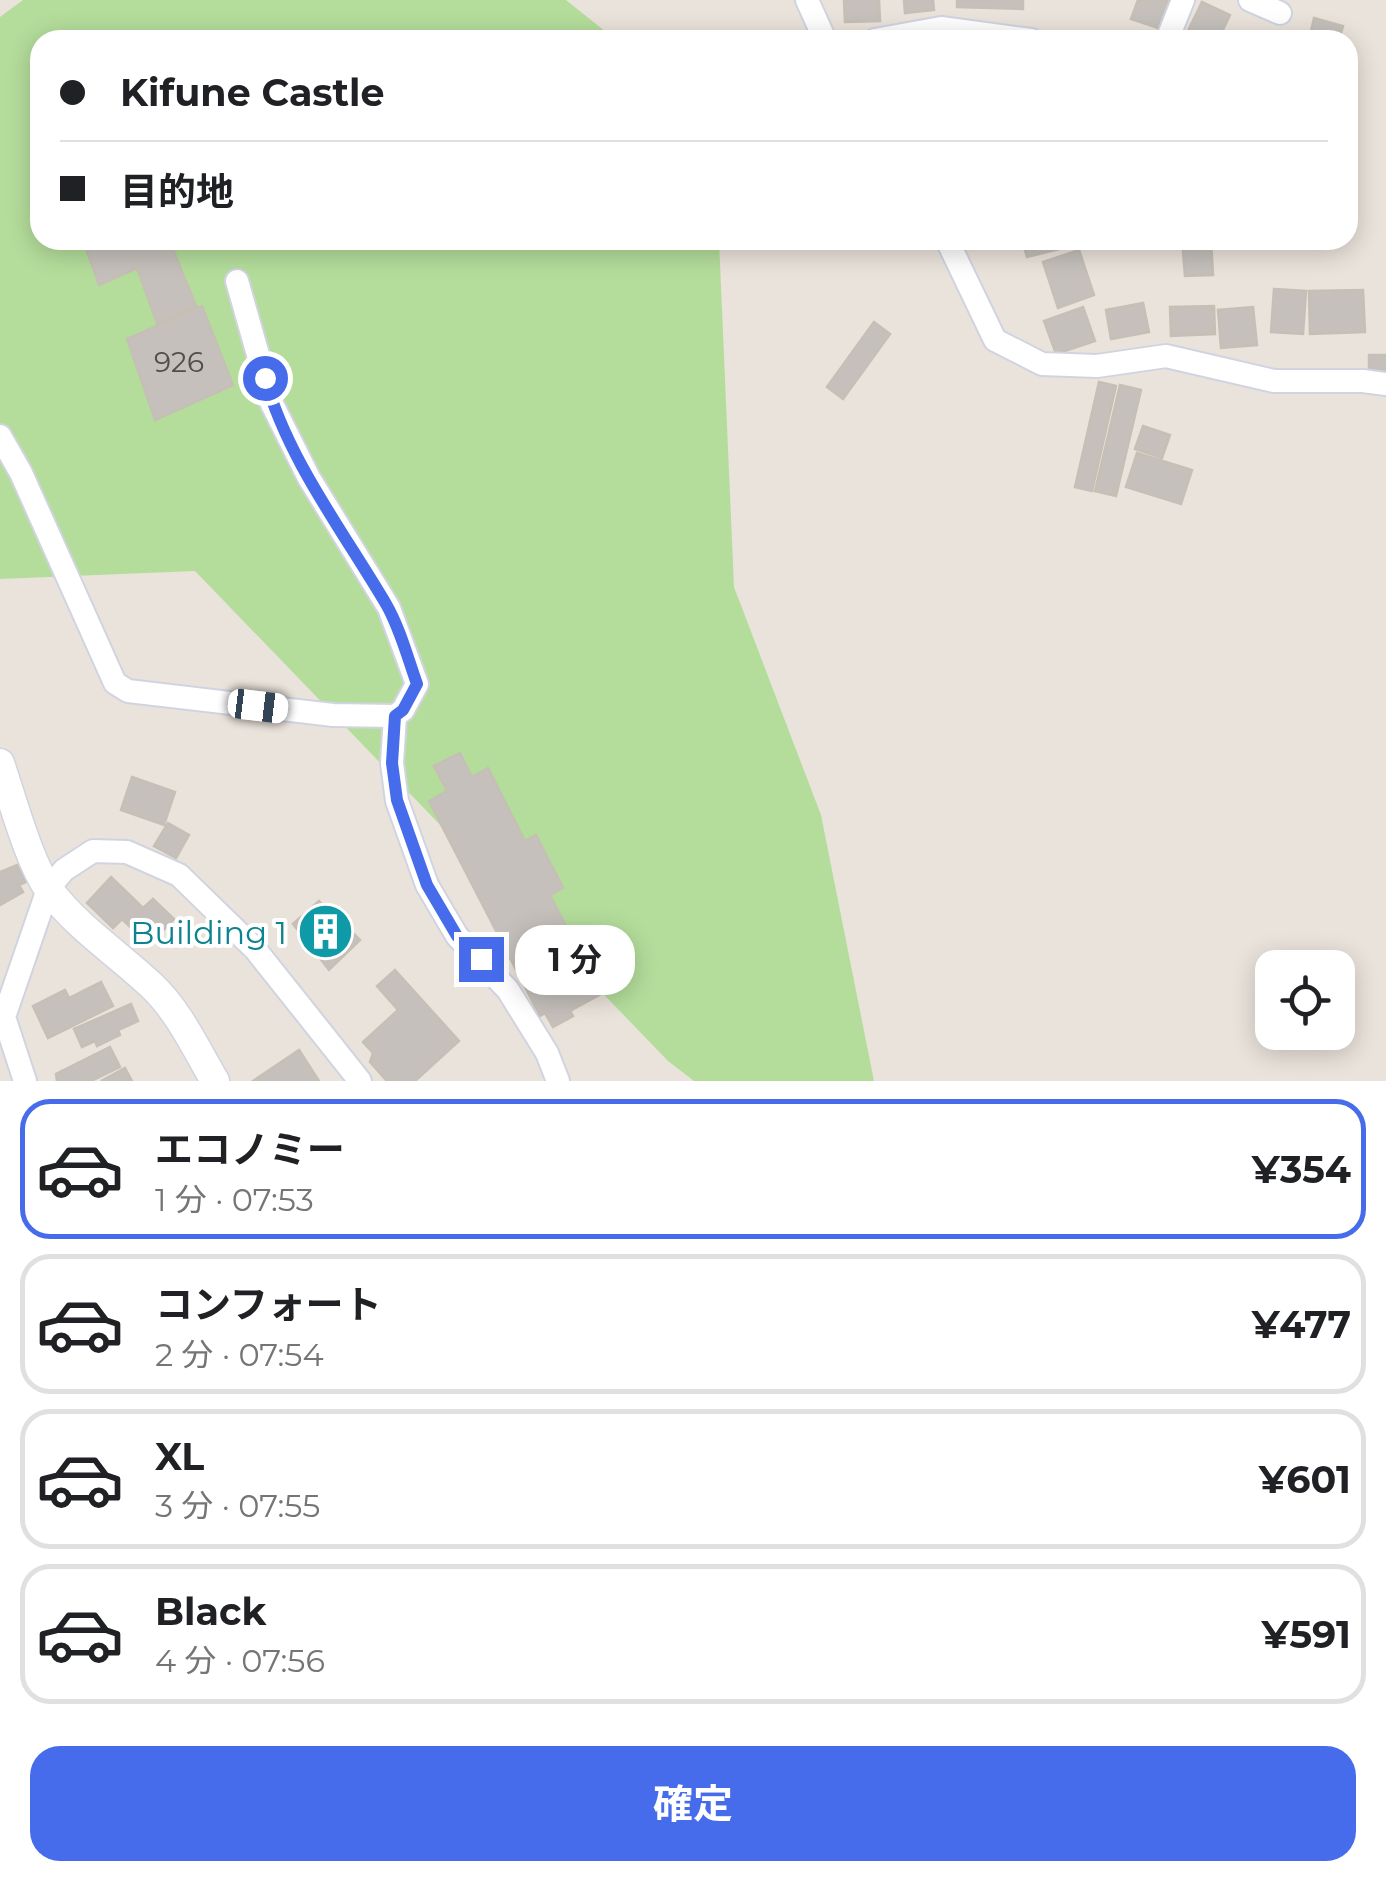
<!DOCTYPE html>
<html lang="ja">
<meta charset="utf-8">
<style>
:root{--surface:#fff;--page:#f2f2f2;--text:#202124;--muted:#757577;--line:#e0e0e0;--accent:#466ceb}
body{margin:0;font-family:Montserrat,"Noto Sans JP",sans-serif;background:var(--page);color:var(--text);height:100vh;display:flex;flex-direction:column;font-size:38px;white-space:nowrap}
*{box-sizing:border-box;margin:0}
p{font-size:32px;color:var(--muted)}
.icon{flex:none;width:55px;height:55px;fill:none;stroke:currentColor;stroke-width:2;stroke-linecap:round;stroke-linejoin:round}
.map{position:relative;height:1081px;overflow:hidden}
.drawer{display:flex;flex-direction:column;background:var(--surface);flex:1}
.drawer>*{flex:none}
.banner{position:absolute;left:30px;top:30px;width:1328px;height:220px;border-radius:30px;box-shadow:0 5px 25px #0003;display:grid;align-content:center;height:220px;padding:0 30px;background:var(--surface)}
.buttons{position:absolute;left:1255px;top:950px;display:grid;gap:20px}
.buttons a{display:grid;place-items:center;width:100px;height:100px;border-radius:20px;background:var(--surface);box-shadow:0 5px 25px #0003;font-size:50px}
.end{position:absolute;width:45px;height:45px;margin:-22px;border:12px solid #466ceb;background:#fff;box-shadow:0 0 0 5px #fff}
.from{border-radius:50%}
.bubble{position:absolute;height:70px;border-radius:30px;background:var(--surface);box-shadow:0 5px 25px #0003;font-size:32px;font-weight:700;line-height:70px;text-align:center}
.car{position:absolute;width:30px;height:60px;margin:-30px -15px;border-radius:12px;box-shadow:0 0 8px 2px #0007;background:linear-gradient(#fff 24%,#345 0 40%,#fff 0 76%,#345 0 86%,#fff 0)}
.banner b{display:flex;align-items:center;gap:35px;height:95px;font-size:38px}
.banner b+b{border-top:2px solid var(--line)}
.banner i{width:25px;height:25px;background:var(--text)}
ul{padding:18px 0 0;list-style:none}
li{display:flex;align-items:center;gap:30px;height:140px;margin:0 20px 15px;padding:0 10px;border:5px solid var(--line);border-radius:30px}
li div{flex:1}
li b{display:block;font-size:38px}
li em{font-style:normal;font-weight:700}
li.selected{border-color:var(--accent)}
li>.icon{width:90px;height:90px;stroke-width:1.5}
.cta{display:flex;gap:20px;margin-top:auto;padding:20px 30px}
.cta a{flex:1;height:115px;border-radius:30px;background:var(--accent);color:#fff;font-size:40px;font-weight:700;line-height:115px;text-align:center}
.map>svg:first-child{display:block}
.green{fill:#b4dd9b}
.building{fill:#c5c0bb;stroke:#c5bfb5;stroke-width:2.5}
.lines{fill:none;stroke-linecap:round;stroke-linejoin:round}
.minor-casing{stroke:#d1d4e0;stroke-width:26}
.tertiary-casing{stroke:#d1d4e0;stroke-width:31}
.minor{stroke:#fff;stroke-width:22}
.tertiary{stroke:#fff;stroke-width:28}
.route{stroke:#466ceb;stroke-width:12}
.labels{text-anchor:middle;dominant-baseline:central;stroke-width:8;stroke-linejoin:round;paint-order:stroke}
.number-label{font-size:28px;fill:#4f4e4d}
.culture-label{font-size:32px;fill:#0d838f;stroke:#fff;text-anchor:end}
</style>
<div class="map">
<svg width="1386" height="1081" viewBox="0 0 1386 1081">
<rect width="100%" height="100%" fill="#eae3db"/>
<path class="green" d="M23,0H566L616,40H40V240H719L734,587L821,815L874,1081H694L668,1061L195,571L0,579V17Z"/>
<path class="building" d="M844,0H879L880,21L845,22Z
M904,0H933L934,10L905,13Z
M957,0H1023V9L957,7Z
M1138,0H1173L1164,30L1131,19Z
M1202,2L1230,15L1218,40H1200L1187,33Z
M1314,18L1343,26L1339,40H1309Z
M83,240H158L160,246L170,242L196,306L157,323L137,268L99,285Z
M1022,240H1065L1067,247L1027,257Z
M1182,240H1211L1213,275L1185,276Z
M1079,250L1094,295L1058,308L1043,262Z
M1274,289L1306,291L1303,334L1271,332Z
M1363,290L1365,332L1310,334L1309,291Z
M1143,303L1149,332L1111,339L1106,310Z
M202,306L233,385L155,420L127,339Z
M1214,306L1215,334L1171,336L1170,307Z
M1083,307L1095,341L1056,354L1044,321Z
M1253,307L1257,345L1221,348L1218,310Z
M874,322L890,334L843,399L827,387Z
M1369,355H1386V377H1369Z
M1099,382L1116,386L1092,491L1075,487Z
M1120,385L1141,390L1116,496L1095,491Z
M1143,426L1170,435L1162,458L1135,449Z
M1137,453L1192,470L1181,504L1126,487Z
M460,753L472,777L488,768L525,841L536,835L563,888L550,895L601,994L570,1011L573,1016L553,1027L545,1013L540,1016L429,801L447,791L434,766Z
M132,777L175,792L164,825L121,810Z
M168,823L189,835L176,858L154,846Z
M17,865L26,882L19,885L23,892L0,905V872Z
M111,877L143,908L153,899L174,919L149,945L122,919L113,928L87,903Z
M319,901L340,925L343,923L360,940L329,970L293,924Z
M395,970L459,1041L415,1081H387L370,1062L373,1053L363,1042L398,1010L377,986Z
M101,982L113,1006L48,1038L33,1006L65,990L69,998Z
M131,1004L138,1021L118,1030L120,1035L97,1046L95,1041L82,1047L74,1029Z
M110,1047L120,1067L91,1081H57L56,1074Z
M299,1050L319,1081H253Z
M125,1068L132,1081H101Z"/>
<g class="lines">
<defs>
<path id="minor" d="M807,0L825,40
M1250,0L1280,13
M875,40L941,28L1031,40
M1167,40L1183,0
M947,240L995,340L1042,364L1097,366L1166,356L1274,381H1363L1386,384
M0,436L21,473L115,683L128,691L333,715L395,716L403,710L417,684L389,608L309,478L272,404L237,281
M395,716L392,763L397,801L427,885L457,936L508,990L547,1053L558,1081
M25,1081L4,1017L48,889L64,870L93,851L127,852L179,875L255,949L360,1081"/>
<path id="tertiary" d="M0,763C11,795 30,866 50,891C78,928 118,954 151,985C179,1011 196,1049 215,1081"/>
</defs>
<use href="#minor" class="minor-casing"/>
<use href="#tertiary" class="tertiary-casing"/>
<use href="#minor" class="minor"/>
<use href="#tertiary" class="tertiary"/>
</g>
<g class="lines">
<path class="route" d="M265,378C288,460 343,531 386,604C400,628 408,659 417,684L403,710L395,716L392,763L397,800L427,885L457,936L481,959"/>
</g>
<defs>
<symbol id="building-disc" viewBox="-11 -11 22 22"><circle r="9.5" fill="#0f9aa8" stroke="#fff"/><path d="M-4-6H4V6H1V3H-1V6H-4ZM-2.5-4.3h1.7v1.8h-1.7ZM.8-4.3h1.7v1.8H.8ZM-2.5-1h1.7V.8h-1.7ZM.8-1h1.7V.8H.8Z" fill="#fff"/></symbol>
</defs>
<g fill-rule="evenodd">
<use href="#building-disc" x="294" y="900" width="63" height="63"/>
</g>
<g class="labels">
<g class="number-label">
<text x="179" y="362">926</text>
</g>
<g class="culture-label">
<text x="287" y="932">Building 1</text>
</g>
</g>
</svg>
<div class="buttons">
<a><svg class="icon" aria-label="locate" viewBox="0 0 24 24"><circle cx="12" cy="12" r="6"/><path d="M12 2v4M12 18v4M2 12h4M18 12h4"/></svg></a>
</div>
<i class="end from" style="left:265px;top:378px"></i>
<i class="end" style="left:481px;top:959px"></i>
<div class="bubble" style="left:515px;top:925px;width:120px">1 分</div>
<i class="car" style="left:258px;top:706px;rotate:97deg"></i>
<div class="banner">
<b><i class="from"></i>Kifune Castle</b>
<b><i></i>目的地</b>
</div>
</div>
<section class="drawer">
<ul>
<li class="selected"><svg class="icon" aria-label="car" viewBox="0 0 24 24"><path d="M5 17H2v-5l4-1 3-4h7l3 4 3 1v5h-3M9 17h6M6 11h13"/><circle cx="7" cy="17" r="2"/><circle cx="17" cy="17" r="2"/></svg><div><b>エコノミー</b><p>1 分 · 07:53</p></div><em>¥354</em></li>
<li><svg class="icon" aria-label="car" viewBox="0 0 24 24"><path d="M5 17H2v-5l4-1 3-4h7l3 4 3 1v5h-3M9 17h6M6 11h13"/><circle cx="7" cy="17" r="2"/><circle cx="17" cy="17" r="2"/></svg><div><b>コンフォート</b><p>2 分 · 07:54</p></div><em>¥477</em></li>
<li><svg class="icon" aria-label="car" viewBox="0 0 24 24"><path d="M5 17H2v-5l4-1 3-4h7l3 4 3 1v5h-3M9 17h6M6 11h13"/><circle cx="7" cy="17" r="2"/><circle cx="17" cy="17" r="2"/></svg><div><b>XL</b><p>3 分 · 07:55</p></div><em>¥601</em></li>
<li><svg class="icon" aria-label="car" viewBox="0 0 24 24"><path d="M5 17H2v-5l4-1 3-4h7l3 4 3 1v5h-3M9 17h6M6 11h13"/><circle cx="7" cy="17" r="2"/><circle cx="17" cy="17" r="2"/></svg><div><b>Black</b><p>4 分 · 07:56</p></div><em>¥591</em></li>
</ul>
<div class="cta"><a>確定</a></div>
</section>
